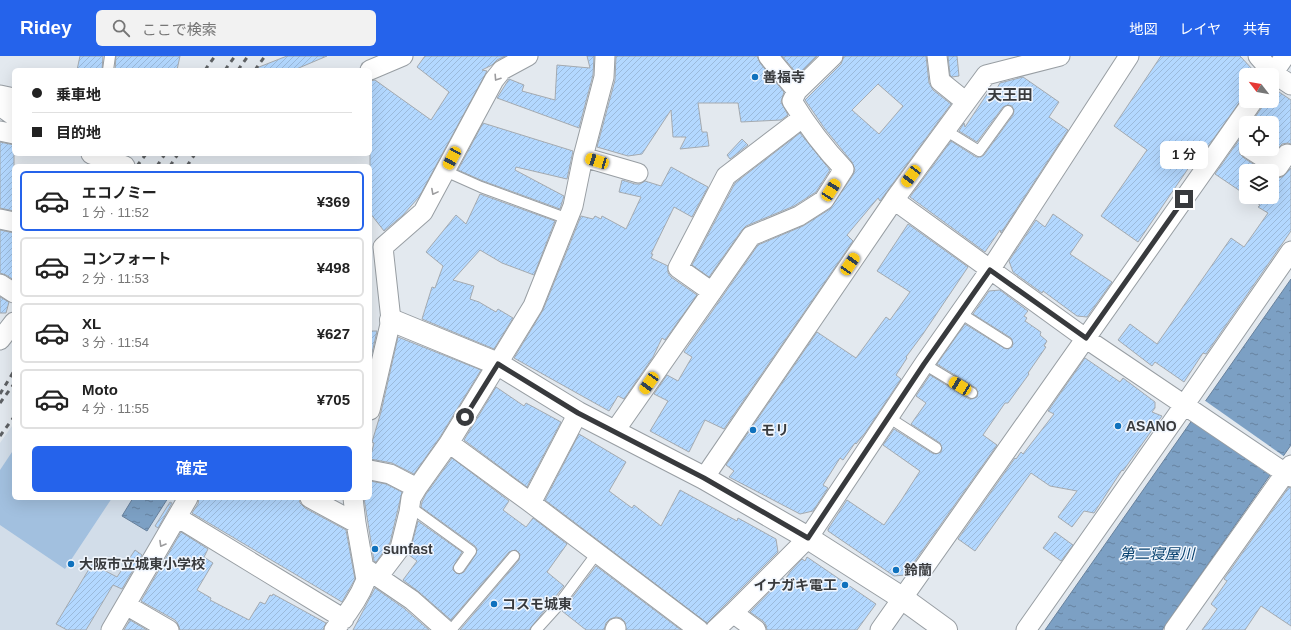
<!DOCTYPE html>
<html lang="ja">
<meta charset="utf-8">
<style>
:root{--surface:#fff;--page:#f2f2f2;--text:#222;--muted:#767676;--line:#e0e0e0;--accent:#2563eb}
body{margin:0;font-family:Arial,"Noto Sans JP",sans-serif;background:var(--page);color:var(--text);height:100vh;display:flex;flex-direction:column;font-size:15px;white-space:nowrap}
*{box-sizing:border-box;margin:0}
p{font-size:13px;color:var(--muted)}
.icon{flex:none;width:22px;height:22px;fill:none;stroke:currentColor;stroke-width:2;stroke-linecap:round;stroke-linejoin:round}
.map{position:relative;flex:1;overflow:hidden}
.details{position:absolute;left:12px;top:108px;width:360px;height:336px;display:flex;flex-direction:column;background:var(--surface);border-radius:6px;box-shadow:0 4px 16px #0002}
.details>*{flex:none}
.guide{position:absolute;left:12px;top:12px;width:360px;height:88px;border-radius:6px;box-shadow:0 4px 16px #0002;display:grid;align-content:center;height:88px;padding:0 20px;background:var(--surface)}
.needle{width:26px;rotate:301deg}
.controls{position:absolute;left:1239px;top:12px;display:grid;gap:8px}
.controls a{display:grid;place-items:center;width:40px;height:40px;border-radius:6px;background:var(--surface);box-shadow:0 4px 16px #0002;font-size:20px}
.end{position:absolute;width:18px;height:18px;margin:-9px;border:5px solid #383a3d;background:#fff;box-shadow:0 0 0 2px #fff}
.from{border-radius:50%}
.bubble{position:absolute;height:28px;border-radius:6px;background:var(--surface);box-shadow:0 4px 16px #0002;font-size:13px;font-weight:600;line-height:28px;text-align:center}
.car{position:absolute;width:12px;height:24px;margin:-12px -6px;border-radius:5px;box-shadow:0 0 3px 1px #0007;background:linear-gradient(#f5c518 24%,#345 0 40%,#f5c518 0 76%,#345 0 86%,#f5c518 0)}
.guide b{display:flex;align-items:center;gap:14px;height:38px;font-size:15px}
.guide b+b{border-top:1px solid var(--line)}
.guide i{width:10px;height:10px;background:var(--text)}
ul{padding:7px 0 0;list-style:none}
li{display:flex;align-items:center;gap:12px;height:60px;margin:0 8px 6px;padding:0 12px;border:2px solid var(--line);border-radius:6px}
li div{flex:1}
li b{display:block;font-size:15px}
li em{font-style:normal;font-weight:600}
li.selected{border-color:var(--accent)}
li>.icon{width:36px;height:36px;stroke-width:1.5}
.button{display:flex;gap:8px;margin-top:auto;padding:8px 20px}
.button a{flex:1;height:46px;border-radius:6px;background:var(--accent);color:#fff;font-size:16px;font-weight:600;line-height:46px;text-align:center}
header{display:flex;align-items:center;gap:24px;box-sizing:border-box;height:56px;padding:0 20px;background:var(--accent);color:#fff}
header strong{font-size:19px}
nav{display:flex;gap:22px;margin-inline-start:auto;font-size:14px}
.search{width:280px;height:36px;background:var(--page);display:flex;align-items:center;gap:10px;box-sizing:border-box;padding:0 14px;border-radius:6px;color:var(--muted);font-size:15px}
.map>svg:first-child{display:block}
.built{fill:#d2dde9}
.green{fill:#a2c0df}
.water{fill:url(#water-ripples);stroke:#68819c}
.pier{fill:#e3e9ef}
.building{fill:url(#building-hatch);stroke:#a4aab0;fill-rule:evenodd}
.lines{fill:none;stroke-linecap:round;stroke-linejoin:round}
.lane-casing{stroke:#989ea3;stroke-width:12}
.street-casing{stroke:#989ea3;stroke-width:21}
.secondary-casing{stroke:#989ea3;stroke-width:24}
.lane{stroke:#fff;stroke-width:10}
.street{stroke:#fff;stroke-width:19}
.secondary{stroke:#fff;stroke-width:22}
.rail{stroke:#5e6164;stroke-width:3;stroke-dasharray:5 5;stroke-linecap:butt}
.oneway{stroke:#9c9c9e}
.route{stroke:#383a3d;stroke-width:5}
.poi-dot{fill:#0f71bd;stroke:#f1f6fd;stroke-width:1.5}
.labels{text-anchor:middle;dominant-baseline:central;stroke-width:3;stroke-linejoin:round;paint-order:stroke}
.poi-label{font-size:14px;font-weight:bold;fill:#383a3d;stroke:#f1f6fd;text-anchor:start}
.neighbourhood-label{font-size:15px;font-weight:bold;fill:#383a3d;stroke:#f1f6fd}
.water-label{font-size:15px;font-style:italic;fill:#043f6d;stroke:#f1f6fd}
</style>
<header>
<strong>Ridey</strong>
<div class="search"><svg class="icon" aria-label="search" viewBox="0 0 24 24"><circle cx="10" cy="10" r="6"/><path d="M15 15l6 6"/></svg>ここで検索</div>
<nav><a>地図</a><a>レイヤ</a><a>共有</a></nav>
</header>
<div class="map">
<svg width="1291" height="574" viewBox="0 0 1291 574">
<defs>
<pattern id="water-ripples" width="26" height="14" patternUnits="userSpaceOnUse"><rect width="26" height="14" fill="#7ca0c4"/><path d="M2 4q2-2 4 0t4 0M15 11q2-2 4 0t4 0" fill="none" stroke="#6783a0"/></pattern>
<pattern id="building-hatch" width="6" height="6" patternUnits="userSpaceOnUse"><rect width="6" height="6" fill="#b3d8ff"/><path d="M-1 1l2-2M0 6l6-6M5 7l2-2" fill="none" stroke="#9bbadb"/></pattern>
</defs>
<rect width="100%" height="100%" fill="#e3e9ef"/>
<path class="built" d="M14,367V442H181L103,574H0V387Z"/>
<path class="green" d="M14,393V442H112L65,513L0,469V414Z"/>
<path class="water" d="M1291,223V389L1162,574H1045Z
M133,442H168L147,475L122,460Z"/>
<path class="pier" d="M1204,344L1285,401L1271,420L1191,364Z"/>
<path class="building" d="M80,0H103L102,14H77Z
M116,0H180L177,14H115Z
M287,0H327L294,14H254V13Z
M425,0H505L497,4L492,9L482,14L487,15L419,141L403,159L384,175L370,157V25L375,24L431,64L449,36L417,11Z
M587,0H594L593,19L579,72L497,42L509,23L524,29L522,35L555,44L557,9L590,12Z
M616,0H757L760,7L784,36L781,46L788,59L781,64L741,66L738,47H698L702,76H707L709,90L680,93L686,81H673L671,54L642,98L628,100L597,91L615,24Z
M782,0H817L798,19Z
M844,0H926L929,27L933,34L951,48L880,145L878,142L847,179L853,185L724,373L705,364L689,396L650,375L668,345L654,338L667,319L678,325L692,301L684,296L758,189L803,170L830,153L853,119L855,114L852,106L825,73L805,44L841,8ZM878,28L903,50L879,78L852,54Z
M948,0H957L959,20L952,21L950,19Z
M1161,0H1240L1254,15L1253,19H1246V37L1197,106L1194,104L1138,186L1101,160L1147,94L1114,70Z
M1023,21L1059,46L1049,61L1068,74L1001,177L1000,174L985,196L910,141L951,85L976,101H981L984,99L1013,59L1014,55L1012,50L1008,49L1003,51L977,86L959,75L964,67L965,71L991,32H997L1000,27Z
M1279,36L1291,44V88L1288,87L1282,88L1275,96L1270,93H1272V67H1251L1262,51L1264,45H1272V38Z
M483,67L573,95L567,123L516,111L515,114L564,140L560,153L483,125L458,114Z
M1246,74V83L1241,87L1239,92L1240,98L1244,102L1264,115H1246V139L1215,118Z
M800,77L830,114L816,136L794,150L746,170L742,174L709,221L692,209L735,127Z
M742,83L748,89L730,103L727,99Z
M0,86L14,89V155L0,152Z
M671,111L708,131L692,161L674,151L651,198H653L651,202L668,210V217L671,221L697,239L665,284L662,282L653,301L624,343L618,340L609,355L514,302L543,254L581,160L593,163L595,160L601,163L602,160L626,173L641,141L619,136L622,124L635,128H640L645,125L661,130Z
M1291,112V175L1206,298L1203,297L1184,326L1155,306L1152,310L1118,284L1130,268L1157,288L1231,182L1244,191L1268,157L1258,151L1260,149L1248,141H1272V120L1277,122L1282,121Z
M480,138L555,165L534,219L502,207L480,194L453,224L474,230L470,243L479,246L496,256L498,253L513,262L494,293L422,263L432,231L435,232L443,210L426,196L456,159L466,168Z
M1053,158L1083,179L1070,198L1112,226L1087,261L1077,260L1043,235L1042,237L1013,216L1009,205L1036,164L1045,171Z
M908,168L968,211L923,278L906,301L907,302L896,319L901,323L865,377L856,388L855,387L843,404L840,402L823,429L828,432L813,455L800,458L729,421L734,415L726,409L817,276L856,302L886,261L890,264L910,236L877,215Z
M0,174L14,177V224L6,219L0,217Z
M1000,234L1028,255L1024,260L1027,262L1025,265L1041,276L1040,279L1047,285L1044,290L1046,291L1028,317L1029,318L1008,347H1005L983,379L997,389L905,519L894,520L828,475V473L847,444L884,469L902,443L920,415L883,389L894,373L932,397L936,398L941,396L942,392L940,387L911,368L926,347L916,340L930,319L969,343H972L977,341L978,337L976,332L937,308L965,268L1004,292L1007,293L1012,291L1013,287L1011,282L973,258L989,235Z
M0,241L9,246L6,257H0Z
M370,275H377L370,306Z
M398,281L481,314L440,381L414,418L392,407L370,403L374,387L372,386L381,356Z
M1085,302L1120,326L1123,322L1155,346V352L1152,356L1162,360L1123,415L1122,414L1094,457L1084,455L1072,471L1058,461L1077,435L1050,430L1031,417L975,495L958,483L1015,402L1016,403L1021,396L1023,398L1054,358L1048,355Z
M496,331L524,350L526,347L561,366L527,431L464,384Z
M579,378L626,406L609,435L632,452L634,449L661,470L680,434L737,465L738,462L776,483L778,496L707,567L545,444Z
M452,402L509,445L503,454L526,471L533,462L567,488L547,516L564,530L529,574H460L519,504L520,498L516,494L509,496L451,564L419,536L403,524L417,505L409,499L418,465L462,496L453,511V514L456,517L459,518L464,516L476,498L477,493L475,490L421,451L422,446L426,438Z
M370,425L386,428L402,436L390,487L376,506L374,505L364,442H370Z
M1289,431L1291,432V570L1261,550L1245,574H1202L1217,553L1211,548L1227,525L1224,523Z
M199,442H299L300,447L305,452L346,474L355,523L342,546L192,457L198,448Z
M170,446L172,447L158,472L155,470Z
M181,476L208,493L204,501L213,507L197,534L211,542L210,544L249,564L260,546L265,548L270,539L272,540L273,538L326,567L323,574H180L178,568L175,564L141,545Z
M1055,476L1073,489L1061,505L1043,492Z
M135,494L142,499L122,533L113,529L86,574H67L56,568L92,508L117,521Z
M807,501L876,548L857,574H767L766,569L763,565L750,556L783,522L784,525L790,516L802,503L805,505Z
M596,510L681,574H626L625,566L621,562L616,561L610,563L606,567L604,574H586L562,555Z
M375,532L405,553L429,574H353Z
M130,564L147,574H124Z"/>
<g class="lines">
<defs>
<path id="lane" d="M108,14L110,0
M945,74L979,95L1008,55
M445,115L481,131L568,163
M960,257L1007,287
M924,308L972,337
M888,361L936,392
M409,450L471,495L459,512
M451,574L514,500
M536,574L556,552L597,497"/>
<path id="street" d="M768,0L797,35
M937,0L940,25L966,46
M1258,0L1273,17L1291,29
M370,14L403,0
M1272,19L1285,0
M0,39L14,42
M0,50L14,60
M0,75L14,78
M1250,93L1278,111L1287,98
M91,98L125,110
M583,101L638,117
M894,144L1085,282L1291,421
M0,163L14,166
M383,191L423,156L494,24L502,14L528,0
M0,228L14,237
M712,236L678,212L726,120L802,62
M0,284L14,266
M370,354L391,264L383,191
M614,376L751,180L799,160L824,144L844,113C822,90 808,71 792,45L797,35L833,0
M449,387L531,447L699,574
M370,414L390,418L417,432
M704,422L894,144L986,19L1060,0
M310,442L356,467
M531,447L578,357
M177,461L344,563
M368,514L412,544L446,574
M378,521L400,492L409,456L411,442L417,432L449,387L533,250L573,150L583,101L604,21L605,0
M126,549L169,574
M733,557L756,574
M111,574L188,442
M334,574C347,559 359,542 366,524L356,467L353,442
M615,574L616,572
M715,574L733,557L808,482L924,308L990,214L1129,0
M880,574L1253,45
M1026,574L1185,348L1291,195
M1174,574L1291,409"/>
<path id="secondary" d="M391,264L498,308L578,357L704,422L808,482L902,542L946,574"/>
</defs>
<use href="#lane" class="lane-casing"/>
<use href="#street" class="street-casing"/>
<use href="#secondary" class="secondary-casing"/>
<use href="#lane" class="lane"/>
<use href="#street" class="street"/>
<use href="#secondary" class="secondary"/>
<path class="rail" d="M205,14L215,0
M225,14L235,0
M238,14L248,0
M255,14L265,0
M137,110L146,98
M157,110L165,98
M170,110L178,98
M187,110L195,98
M0,338L14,315
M0,347L14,328
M0,380L14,361"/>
</g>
<defs><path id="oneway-chevron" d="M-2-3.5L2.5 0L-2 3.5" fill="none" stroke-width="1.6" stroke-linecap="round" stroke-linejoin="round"/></defs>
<g class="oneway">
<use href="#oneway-chevron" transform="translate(497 22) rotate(123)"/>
<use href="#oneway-chevron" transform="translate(434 136) rotate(118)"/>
<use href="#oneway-chevron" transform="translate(162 488) rotate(120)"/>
</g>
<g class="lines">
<path class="route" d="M465,361L498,308L578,357L704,422L808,482L924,308L990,214L1086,282L1184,143"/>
</g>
<g class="poi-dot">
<circle cx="755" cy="21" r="4"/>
<circle cx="1118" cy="370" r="4"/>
<circle cx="753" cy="374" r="4"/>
<circle cx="375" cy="493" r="4"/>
<circle cx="71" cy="508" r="4"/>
<circle cx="896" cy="514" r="4"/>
<circle cx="845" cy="529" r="4"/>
<circle cx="494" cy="548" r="4"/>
</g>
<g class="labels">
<g class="poi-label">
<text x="763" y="21">善福寺</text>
<text x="1126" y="370">ASANO</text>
<text x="761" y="374">モリ</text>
<text x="383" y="493">sunfast</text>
<text x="79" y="508">大阪市立城東小学校</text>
<text x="904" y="514">鈴蘭</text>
<text x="837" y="529" text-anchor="end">イナガキ電工</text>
<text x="502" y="548">コスモ城東</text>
</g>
<g class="neighbourhood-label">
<text x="1010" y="38">天王田</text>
</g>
<g class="water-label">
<text x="1157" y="497">第二寝屋川</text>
</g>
</g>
</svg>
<div class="controls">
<a><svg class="needle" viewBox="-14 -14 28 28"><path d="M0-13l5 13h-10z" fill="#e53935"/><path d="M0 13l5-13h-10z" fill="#767676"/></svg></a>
<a><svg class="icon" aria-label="locate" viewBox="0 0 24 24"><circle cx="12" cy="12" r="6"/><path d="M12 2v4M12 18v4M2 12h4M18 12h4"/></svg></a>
<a><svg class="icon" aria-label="layers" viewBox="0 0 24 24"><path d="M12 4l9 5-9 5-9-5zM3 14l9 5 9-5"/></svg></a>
</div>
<i class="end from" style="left:465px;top:361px"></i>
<i class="end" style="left:1184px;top:143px"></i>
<div class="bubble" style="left:1160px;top:85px;width:48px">1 分</div>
<i class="car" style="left:452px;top:102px;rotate:208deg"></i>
<i class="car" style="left:597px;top:105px;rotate:287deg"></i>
<i class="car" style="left:911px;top:120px;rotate:217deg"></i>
<i class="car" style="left:831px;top:134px;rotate:33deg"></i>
<i class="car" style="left:850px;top:208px;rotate:34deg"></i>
<i class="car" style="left:649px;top:327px;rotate:215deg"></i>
<i class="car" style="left:960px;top:330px;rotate:301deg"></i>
<div class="guide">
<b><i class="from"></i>乗車地</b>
<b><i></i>目的地</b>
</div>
<section class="details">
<ul>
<li class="selected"><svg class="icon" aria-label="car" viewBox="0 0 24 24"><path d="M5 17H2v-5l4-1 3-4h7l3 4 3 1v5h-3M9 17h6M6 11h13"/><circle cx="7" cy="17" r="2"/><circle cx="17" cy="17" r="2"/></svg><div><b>エコノミー</b><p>1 分 · 11:52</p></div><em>¥369</em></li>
<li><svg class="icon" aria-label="car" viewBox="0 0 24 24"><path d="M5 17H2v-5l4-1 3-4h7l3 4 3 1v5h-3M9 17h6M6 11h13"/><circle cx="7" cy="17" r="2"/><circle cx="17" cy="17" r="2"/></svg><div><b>コンフォート</b><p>2 分 · 11:53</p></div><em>¥498</em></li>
<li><svg class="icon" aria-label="car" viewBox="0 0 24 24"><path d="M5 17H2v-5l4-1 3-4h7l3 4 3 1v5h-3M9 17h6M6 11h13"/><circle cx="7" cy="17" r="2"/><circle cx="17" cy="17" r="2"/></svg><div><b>XL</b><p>3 分 · 11:54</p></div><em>¥627</em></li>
<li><svg class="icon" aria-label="car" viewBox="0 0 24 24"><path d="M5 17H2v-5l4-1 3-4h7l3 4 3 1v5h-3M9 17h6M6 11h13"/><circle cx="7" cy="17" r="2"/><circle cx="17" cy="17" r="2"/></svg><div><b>Moto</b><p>4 分 · 11:55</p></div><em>¥705</em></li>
</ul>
<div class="button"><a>確定</a></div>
</section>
</div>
